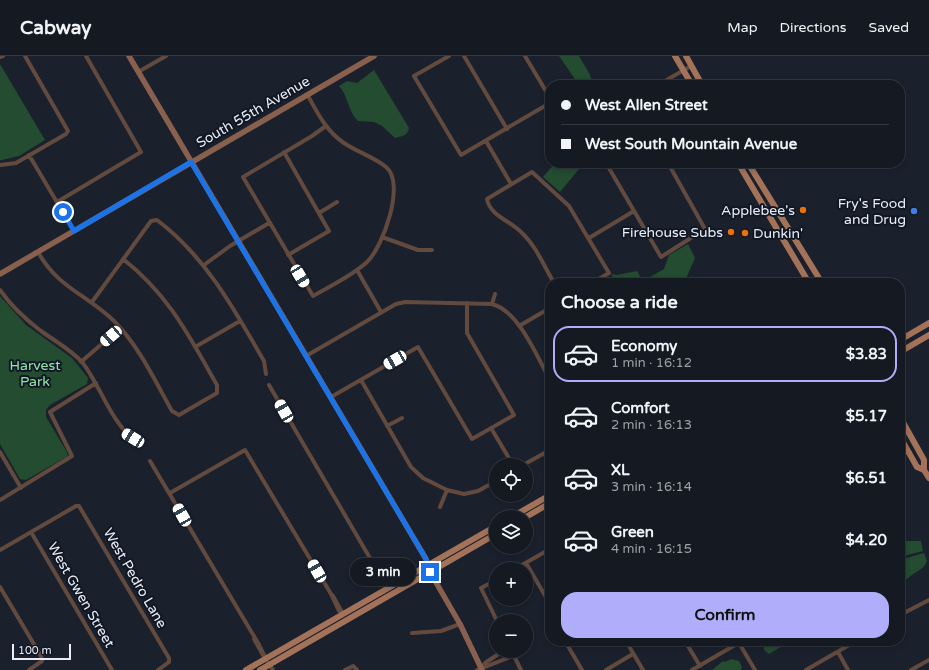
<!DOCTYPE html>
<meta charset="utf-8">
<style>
:root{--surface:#141922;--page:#1d222a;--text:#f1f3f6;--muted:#9da0a5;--line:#333840;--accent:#b0aefa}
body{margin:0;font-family:"Varela Round",sans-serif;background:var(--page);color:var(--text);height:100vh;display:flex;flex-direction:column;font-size:15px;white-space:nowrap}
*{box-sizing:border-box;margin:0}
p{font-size:13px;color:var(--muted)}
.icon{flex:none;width:22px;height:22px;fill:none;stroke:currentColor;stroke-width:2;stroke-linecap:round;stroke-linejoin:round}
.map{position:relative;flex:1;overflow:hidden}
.sheet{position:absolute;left:545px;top:222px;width:360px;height:368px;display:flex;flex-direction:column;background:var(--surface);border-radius:16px;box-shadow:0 2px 6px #0003,0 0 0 1px var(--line)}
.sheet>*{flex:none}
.hud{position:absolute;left:545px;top:24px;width:360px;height:88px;border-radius:16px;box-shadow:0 2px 6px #0003,0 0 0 1px var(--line);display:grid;align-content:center;height:88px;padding:0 16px;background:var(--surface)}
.controls{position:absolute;left:489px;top:402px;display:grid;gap:8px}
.controls a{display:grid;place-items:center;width:44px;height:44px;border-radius:50%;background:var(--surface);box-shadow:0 2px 6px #0003,0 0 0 1px var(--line);font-size:20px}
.scale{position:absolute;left:12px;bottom:10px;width:59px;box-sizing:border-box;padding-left:4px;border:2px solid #e8edf6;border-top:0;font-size:11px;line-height:14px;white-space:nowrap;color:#e8edf6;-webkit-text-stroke:3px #111824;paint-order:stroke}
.end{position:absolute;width:18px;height:18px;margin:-9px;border:5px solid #1a73e8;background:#fff;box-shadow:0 0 0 2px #fff}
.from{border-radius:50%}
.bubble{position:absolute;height:28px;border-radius:14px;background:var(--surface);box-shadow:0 2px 6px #0003,0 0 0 1px var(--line);font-size:13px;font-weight:700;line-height:28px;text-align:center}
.car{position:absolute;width:12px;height:24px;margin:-12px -6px;border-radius:5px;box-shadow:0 0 3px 1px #0007;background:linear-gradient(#fff 24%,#345 0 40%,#fff 0 76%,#345 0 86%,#fff 0)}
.hud b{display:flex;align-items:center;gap:14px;height:38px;font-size:15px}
.hud b+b{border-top:1px solid var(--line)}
.hud i{width:10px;height:10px;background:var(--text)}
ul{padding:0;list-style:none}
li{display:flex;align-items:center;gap:12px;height:56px;margin:0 8px 6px;padding:0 8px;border:2px solid transparent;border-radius:16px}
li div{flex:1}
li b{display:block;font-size:15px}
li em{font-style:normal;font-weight:700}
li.selected{border-color:var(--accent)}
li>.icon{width:36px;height:36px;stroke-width:1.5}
h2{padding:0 16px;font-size:18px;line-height:48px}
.primary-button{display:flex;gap:8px;margin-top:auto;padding:8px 16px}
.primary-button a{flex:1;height:46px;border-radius:16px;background:var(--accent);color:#111;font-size:16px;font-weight:700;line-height:46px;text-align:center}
header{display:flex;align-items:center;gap:24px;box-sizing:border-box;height:56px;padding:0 20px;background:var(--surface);border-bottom:1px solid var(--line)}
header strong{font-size:19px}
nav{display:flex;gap:22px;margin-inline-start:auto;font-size:14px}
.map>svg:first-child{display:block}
.green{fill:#234c30}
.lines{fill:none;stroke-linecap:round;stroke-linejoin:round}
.street{stroke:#634a3e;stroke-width:4}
.secondary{stroke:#88604d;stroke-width:5.5}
.primary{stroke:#a47259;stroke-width:6}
.route{stroke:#1a73e8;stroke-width:5}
.food-dot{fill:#e8710a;stroke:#111824;stroke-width:1.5}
.shop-dot{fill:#3f7fe0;stroke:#111824;stroke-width:1.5}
.labels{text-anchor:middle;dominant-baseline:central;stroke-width:4;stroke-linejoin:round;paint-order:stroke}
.street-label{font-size:14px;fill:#e8edf6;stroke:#111824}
.poi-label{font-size:14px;fill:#e8edf6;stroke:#111824;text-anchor:end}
.park-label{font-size:14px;fill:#91e5aa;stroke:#111824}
</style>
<header>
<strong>Cabway</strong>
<nav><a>Map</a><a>Directions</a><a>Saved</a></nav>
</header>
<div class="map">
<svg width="929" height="614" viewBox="0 0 929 614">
<rect width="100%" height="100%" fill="#1a212d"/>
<path class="green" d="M559,0H579L589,17L594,29H579Z
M0,8L45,84L19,100L2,104H0Z
M374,14L409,72C407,80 403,80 395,82L382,70L374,66L358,65C348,56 348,39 339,30L347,25L357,27Z
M555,107H584L560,136L543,121Z
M688,188L695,202L684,227H622L612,220L611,218L617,219L637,215L643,225L664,213L669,199Z
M0,240L26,269L72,302L88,322L87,328L50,349L46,354V361L67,396L68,400L26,424L20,423L0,388Z
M904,485H921L923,495L900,501V487Z
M924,497L927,505C924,514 914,516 907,523L900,522V504Z
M764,585H791L769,598L764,594Z
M731,603L739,605L742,611L741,614H712L723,605L725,606Z"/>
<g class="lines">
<path class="street" d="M449,0L414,20L461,99L550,47
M464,0L507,73
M525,0L550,42
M0,1L3,0
M138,16L166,0
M658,29L691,10
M307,38C317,56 326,75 344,87C357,96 374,101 386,111C406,127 383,191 367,206C352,220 330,230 313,240L243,121L312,80L326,70
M486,85L511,128
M284,96L329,175L288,199
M29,99L74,175
M606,107L661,201L705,173L668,107
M0,109L16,107L66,78L68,75L25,0
M57,146L141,96L86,0
M319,157L337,146
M382,181L418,194H432
M589,182L634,155
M38,196C58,232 86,238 114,265C139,290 155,325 172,355L179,359L217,337V329C189,280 169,239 123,203
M204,209L230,190L269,167
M357,214L381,256
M554,227C544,210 536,190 522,177C511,165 490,160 487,143L532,116L569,150L609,217L592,227
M0,234C11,250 25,263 41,275C55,285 70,293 82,306C99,327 112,368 133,382
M92,246L151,165L157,164C206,201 234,253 264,305L266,318
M492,248L495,238
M519,270L550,252
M195,291L240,265
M306,300L396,248L405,246L492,248C519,255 537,301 550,324
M81,306L120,272
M361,324L411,411L423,422L447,434L464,438L478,435L496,425
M269,329L388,533
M331,341L418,291L472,383L514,359L467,277V247
M387,370L402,362
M491,372L513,409
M0,396L21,432
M544,397L550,408
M150,405L258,587L266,603
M523,409L550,394
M170,437L245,394L331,538L339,555L343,558
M0,444L72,400L50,356L96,327
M440,451L447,434
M31,476L112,614
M0,494L76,450H79L169,602V606L158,614
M526,507L550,548
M515,513L550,493
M496,524L481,532L497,565
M0,531L41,600L42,605L29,614
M331,538L333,540L343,558
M900,559L929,544
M412,577L441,575L460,568
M254,583L264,601
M565,585L582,614
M626,585L643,614
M685,585L700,610
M739,587L755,614
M505,595L507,600L512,601L517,595
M838,596L848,614
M514,600L521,614
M268,607L273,614
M481,612L485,607L503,595
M345,614L353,610L357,614
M477,614L510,601
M606,614L633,598
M692,614L742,585
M806,614L856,585
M911,614L929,604"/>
<path class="secondary" d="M129,0L426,503L430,516L460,568L482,614
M0,218L374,0"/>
<path class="primary" d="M675,0L692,29
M686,0L702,29
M738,107L809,227
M748,107L822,227
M900,284L929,267
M900,296L929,279
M900,361L924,404V414L929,422
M900,381L917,411L924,414
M512,461L550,439
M526,461L550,447
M246,614L496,470
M260,614L496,478"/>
</g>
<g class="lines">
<path class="route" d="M63,156L74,175L191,106L426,503L430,516"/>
</g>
<g class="food-dot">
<circle cx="803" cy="154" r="4"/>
<circle cx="731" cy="176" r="4"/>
<circle cx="745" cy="177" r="4"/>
</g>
<circle class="shop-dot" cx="914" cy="155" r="4"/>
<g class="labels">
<g class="street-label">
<text transform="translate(253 56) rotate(-30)">South 55th Avenue</text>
<text transform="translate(135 522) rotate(60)">West Pedro Lane</text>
<text transform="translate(81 539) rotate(60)">West Gwen Street</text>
</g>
<g class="poi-label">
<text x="906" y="147">Fry's Food<tspan x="906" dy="16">and Drug</tspan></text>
<text x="795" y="154">Applebee's</text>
<text x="723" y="176">Firehouse Subs</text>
<text x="753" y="177" text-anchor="start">Dunkin'</text>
</g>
<g class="park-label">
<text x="35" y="309">Harvest<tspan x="35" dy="16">Park</tspan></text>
</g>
</g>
</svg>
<div class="controls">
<a><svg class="icon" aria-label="locate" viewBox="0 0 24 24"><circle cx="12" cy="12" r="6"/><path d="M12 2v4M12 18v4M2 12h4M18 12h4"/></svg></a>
<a><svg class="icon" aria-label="layers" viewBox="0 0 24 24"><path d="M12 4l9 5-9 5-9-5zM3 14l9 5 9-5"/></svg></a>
<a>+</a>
<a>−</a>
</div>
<div class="scale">100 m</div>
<i class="end from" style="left:63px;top:156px"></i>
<i class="end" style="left:430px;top:516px"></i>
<div class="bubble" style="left:350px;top:502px;width:66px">3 min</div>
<i class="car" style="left:300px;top:220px;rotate:149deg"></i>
<i class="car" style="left:111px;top:280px;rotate:229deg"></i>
<i class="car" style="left:395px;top:304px;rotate:240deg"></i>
<i class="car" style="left:284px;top:355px;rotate:330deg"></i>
<i class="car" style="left:133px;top:382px;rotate:302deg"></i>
<i class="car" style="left:182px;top:459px;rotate:330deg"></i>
<i class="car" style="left:317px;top:515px;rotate:330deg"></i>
<div class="hud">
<b><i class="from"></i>West Allen Street</b>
<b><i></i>West South Mountain Avenue</b>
</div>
<section class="sheet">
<h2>Choose a ride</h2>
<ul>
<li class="selected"><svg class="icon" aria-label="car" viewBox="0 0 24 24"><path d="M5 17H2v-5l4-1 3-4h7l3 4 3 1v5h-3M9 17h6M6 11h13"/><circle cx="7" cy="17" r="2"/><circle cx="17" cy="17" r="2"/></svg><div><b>Economy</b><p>1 min · 16:12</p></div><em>$3.83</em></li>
<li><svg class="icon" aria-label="car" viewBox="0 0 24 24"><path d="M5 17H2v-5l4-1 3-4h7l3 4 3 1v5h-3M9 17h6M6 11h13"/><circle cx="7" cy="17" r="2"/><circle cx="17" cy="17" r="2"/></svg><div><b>Comfort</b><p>2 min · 16:13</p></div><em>$5.17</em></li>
<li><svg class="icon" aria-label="car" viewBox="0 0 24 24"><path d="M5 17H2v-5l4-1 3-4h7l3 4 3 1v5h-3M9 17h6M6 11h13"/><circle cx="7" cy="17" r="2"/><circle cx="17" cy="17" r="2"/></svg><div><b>XL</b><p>3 min · 16:14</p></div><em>$6.51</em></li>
<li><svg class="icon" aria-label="car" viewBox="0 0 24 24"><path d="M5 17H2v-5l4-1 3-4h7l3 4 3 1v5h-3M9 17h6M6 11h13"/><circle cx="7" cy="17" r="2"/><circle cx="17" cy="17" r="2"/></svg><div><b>Green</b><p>4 min · 16:15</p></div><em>$4.20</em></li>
</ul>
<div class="primary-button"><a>Confirm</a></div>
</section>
</div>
